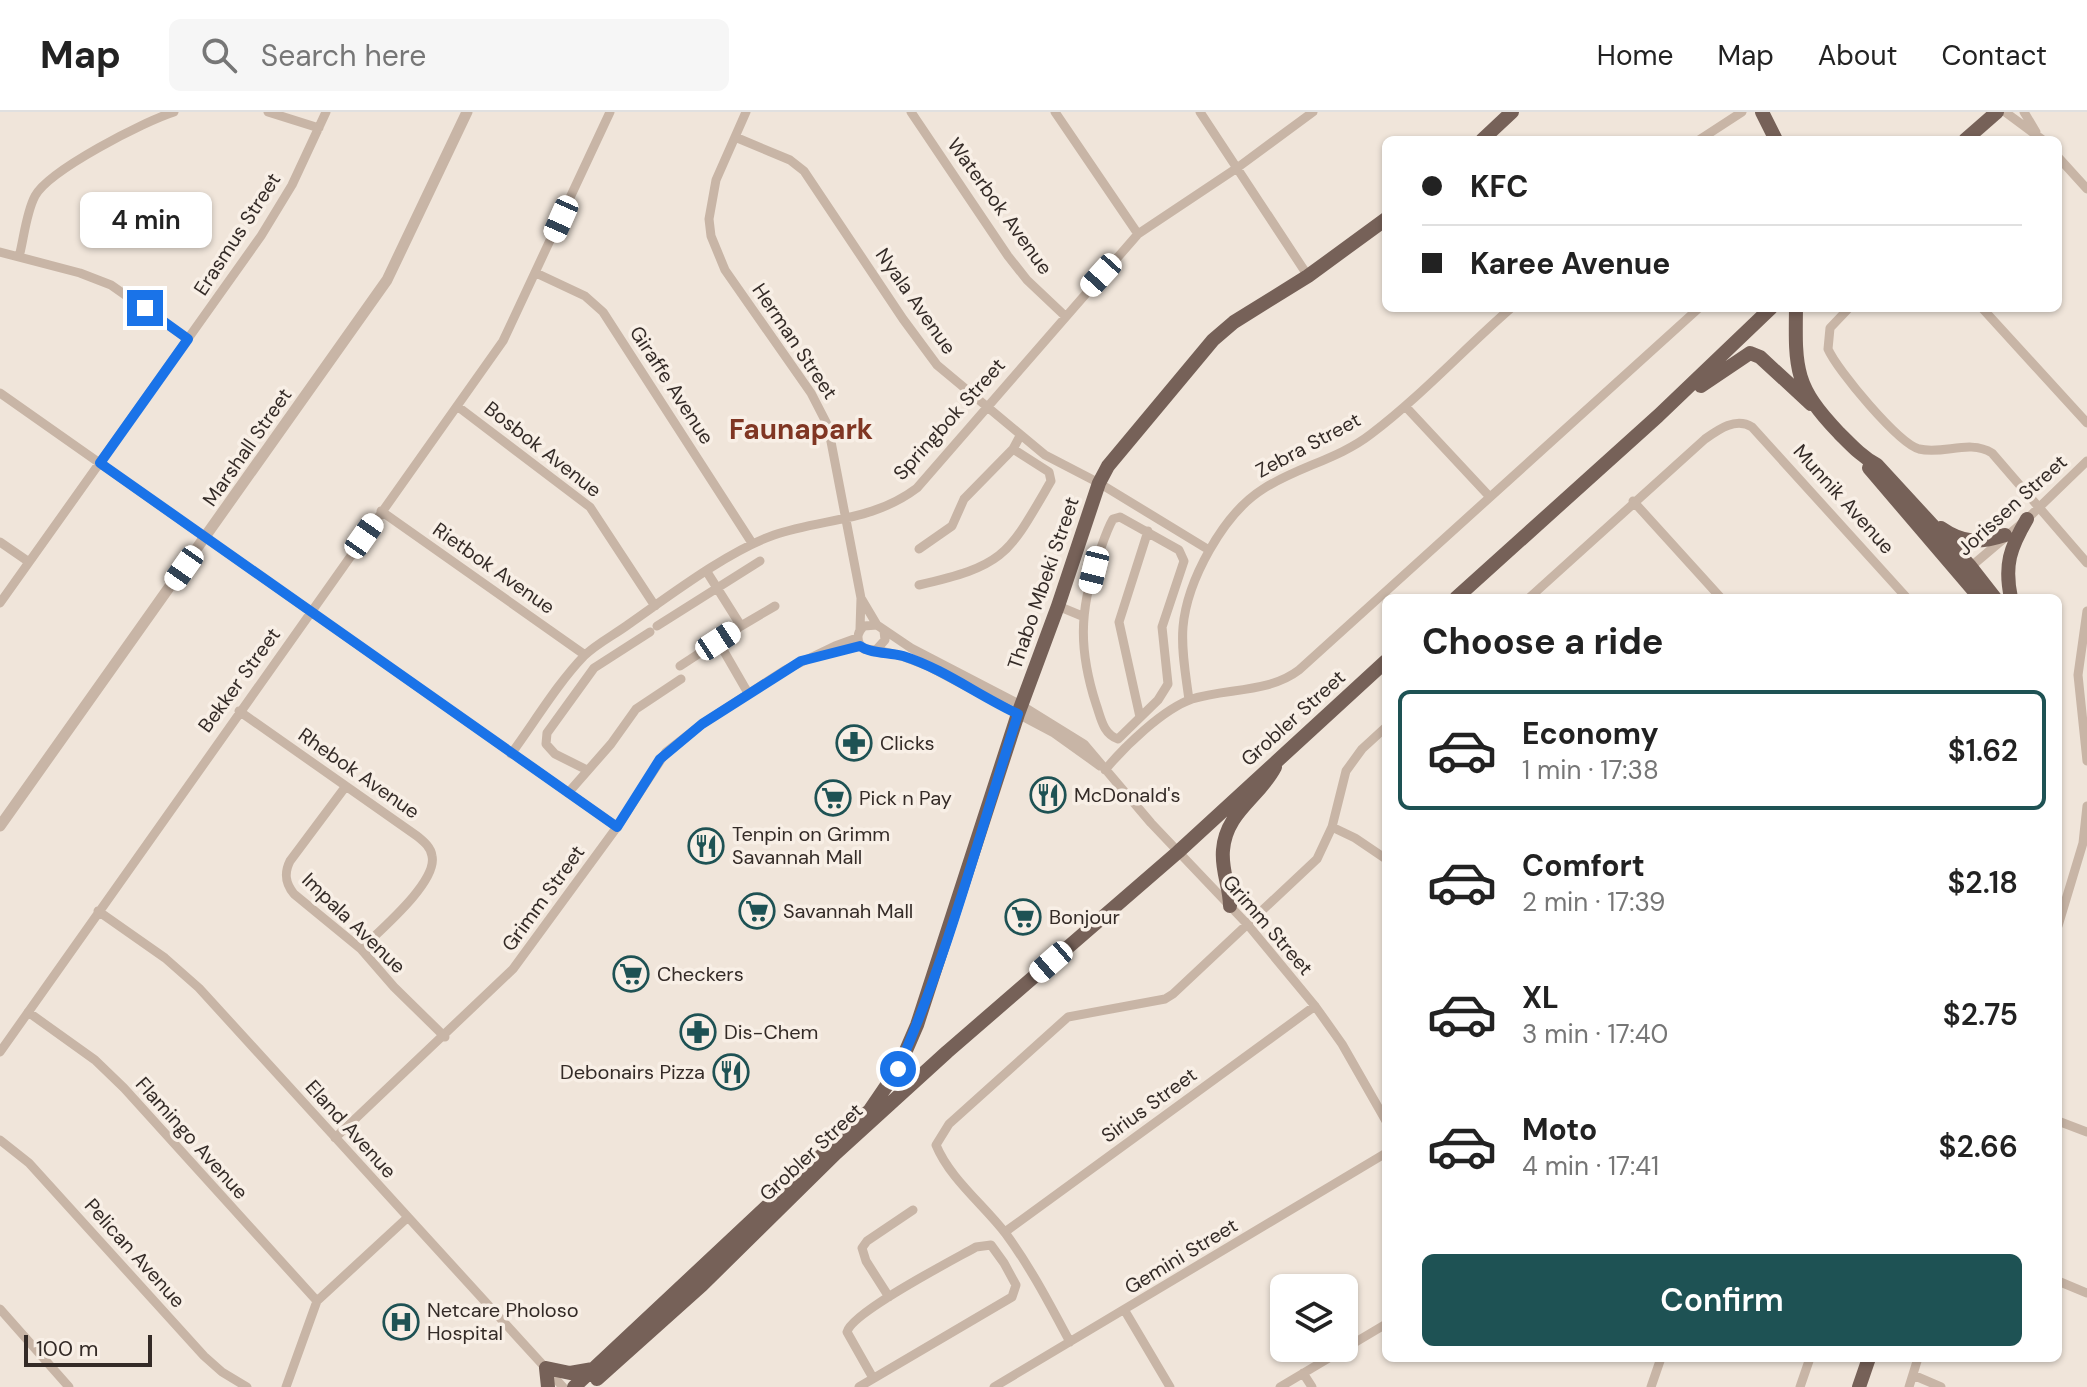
<!DOCTYPE html>
<meta charset="utf-8">
<style>
:root{--surface:#fff;--page:#f6f6f6;--text:#222;--muted:#767676;--line:#e0e0e0;--accent:#1e5254}
body{margin:0;font-family:"DM Sans",sans-serif;background:var(--page);color:var(--text);height:100vh;display:flex;flex-direction:column;font-size:30px;white-space:nowrap}
*{box-sizing:border-box;margin:0}
p{font-size:26px;color:var(--muted)}
.icon{flex:none;width:44px;height:44px;fill:none;stroke:currentColor;stroke-width:2;stroke-linecap:round;stroke-linejoin:round}
.map{position:relative;flex:1;overflow:hidden}
.drawer{position:absolute;left:1382px;top:482px;width:680px;height:768px;display:flex;flex-direction:column;background:var(--surface);border-radius:12px;box-shadow:0 2px 6px #0004}
.drawer>*{flex:none}
.hud{position:absolute;left:1382px;top:24px;width:680px;height:176px;border-radius:12px;box-shadow:0 2px 6px #0004;display:grid;align-content:center;height:176px;padding:0 40px;background:var(--surface)}
.controls{position:absolute;left:1270px;top:1162px;display:grid;gap:16px}
.controls a{display:grid;place-items:center;width:88px;height:88px;border-radius:12px;background:var(--surface);box-shadow:0 2px 6px #0004;font-size:40px}
.scale{position:absolute;left:24px;bottom:20px;width:128px;box-sizing:border-box;padding-left:8px;border:4px solid #342b27;border-top:0;font-size:22px;line-height:28px;white-space:nowrap;color:#342b27;-webkit-text-stroke:6px #f8efe6;paint-order:stroke}
.end{position:absolute;width:36px;height:36px;margin:-18px;border:10px solid #1a73e8;background:#fff;box-shadow:0 0 0 4px #fff}
.from{border-radius:50%}
.bubble{position:absolute;height:56px;border-radius:12px;background:var(--surface);box-shadow:0 2px 6px #0004;font-size:26px;font-weight:600;line-height:56px;text-align:center}
.car{position:absolute;width:24px;height:48px;margin:-24px -12px;border-radius:10px;box-shadow:0 0 6px 2px #0007;background:linear-gradient(#fff 24%,#345 0 40%,#fff 0 76%,#345 0 86%,#fff 0)}
.hud b{display:flex;align-items:center;gap:28px;height:76px;font-size:30px}
.hud b+b{border-top:2px solid var(--line)}
.hud i{width:20px;height:20px;background:var(--text)}
ul{padding:0;list-style:none}
li{display:flex;align-items:center;gap:24px;height:120px;margin:0 16px 12px;padding:0 24px;border:4px solid transparent;border-radius:12px}
li div{flex:1}
li b{display:block;font-size:30px}
li em{font-style:normal;font-weight:600}
li.on{border-color:var(--accent)}
li>.icon{width:72px;height:72px;stroke-width:1.5}
h2{padding:0 40px;font-size:36px;line-height:96px}
.cta{display:flex;gap:16px;margin-top:auto;padding:16px 40px}
.cta a{flex:1;height:92px;border-radius:12px;background:var(--accent);color:#fff;font-size:32px;font-weight:600;line-height:92px;text-align:center}
header{display:flex;align-items:center;gap:48px;box-sizing:border-box;height:112px;padding:0 40px;background:var(--surface);border-bottom:2px solid var(--line)}
header strong{font-size:38px}
nav{display:flex;gap:44px;margin-inline-start:auto;font-size:28px}
.search{width:560px;height:72px;background:var(--page);display:flex;align-items:center;gap:20px;box-sizing:border-box;padding:0 28px;border-radius:12px;color:var(--muted);font-size:30px}
.map>svg:first-child{display:block}
.lines{fill:none;stroke-linecap:round;stroke-linejoin:round}
.minor{stroke:#c8b5a6;stroke-width:9}
.tertiary{stroke:#c8b5a6;stroke-width:11}
.primary{stroke:#766158;stroke-width:14}
.route{stroke:#1a73e8;stroke-width:10}
.labels{text-anchor:middle;dominant-baseline:central;stroke-width:7;stroke-linejoin:round;paint-order:stroke}
.street-label{font-size:20px;fill:#342b27;stroke:#f8efe6}
.poi-label{font-size:20px;fill:#342b27;stroke:#f8efe6;text-anchor:start}
.district-label{font-size:28px;font-weight:bold;fill:#803623;stroke:#f8efe6}
</style>
<header>
<strong>Map</strong>
<div class="search"><svg class="icon" aria-label="search" viewBox="0 0 24 24"><circle cx="10" cy="10" r="6"/><path d="M15 15l6 6"/></svg>Search here</div>
<nav><a>Home</a><a>Map</a><a>About</a><a>Contact</a></nav>
</header>
<div class="map">
<svg width="2087" height="1275" viewBox="0 0 2087 1275">
<rect width="100%" height="100%" fill="#f0e5da"/>
<g class="lines">
<path class="minor" d="M268,0L319,16
M746,0L716,68L709,107L711,124L725,158L811,281L828,314L861,486L860,517
M911,0L1008,144L1027,168L1064,203
M1055,0L1138,122
M1200,0L1308,164
M2005,0L2043,28
M2024,0L2036,20
M735,25L790,48L804,59L903,207L937,253L1045,343L1099,371L1209,438
M1699,28L1742,0
M2058,45L2087,77
M0,140L80,161L111,173L188,227
M19,145C24,126 26,101 35,84C49,58 145,9 174,0
M536,161L585,184L603,200L752,431
M1849,196L1830,216L1828,237C1837,258 1898,331 1919,337C1944,343 1969,327 1992,341L2087,451
M1982,196L2087,311
M0,281L617,715
M457,294L590,395L655,494
M1405,294L1489,384
M1633,389L1721,486
M381,399L585,543
M1120,405L1179,438L1184,449L1162,515L1168,572L1158,588L1118,627C1103,622 1101,606 1096,592C1079,539 1079,500 1097,447C1102,434 1106,419 1113,407Z
M0,430L29,450
M919,437L952,414L964,387L1013,337L1020,324
M1968,457L2027,407L2087,349
M707,460L741,514L775,494
M919,473C1006,453 1008,443 1051,369L1049,360L1013,337
M861,486L877,513
M1529,486L1705,327C1719,317 1736,305 1752,315L1907,486
M0,491L261,124L292,73L326,0
M1058,494L1082,504
M2087,499L2078,563L2087,649
M657,514L760,449
M884,519L885,528L876,538L864,537C856,530 856,521 864,514L877,513L911,536L1021,593L1084,632L1151,711L1248,813L1315,894L1342,932L1386,1009
M718,529L748,581
M876,538L902,544L928,554L1054,621L1100,654
M822,542L860,534
M680,554L741,514
M1189,588C1186,564 1181,539 1183,515C1187,469 1223,402 1263,377C1297,355 1339,347 1371,322C1421,284 1464,237 1511,196
M239,599L417,724C423,729 431,735 432,744C438,770 379,819 361,837
M1140,605L1119,510L1148,419
M511,642C534,611 557,572 584,544C596,532 614,523 629,512C669,484 728,439 774,423C823,406 872,410 917,376L1138,122L1237,56L1313,0
M587,658L555,642L546,632L547,621L594,556L650,520
M1105,658C1124,635 1163,597 1192,587C1227,576 1269,581 1299,558L1699,196
M346,674L290,749C284,761 285,771 294,782L361,837L394,875L445,925
M568,681L611,632L636,597L681,567
M1332,715L1355,726L1386,747
M98,799L165,846L199,876L563,1275
M2058,814L2083,731L2087,694
M28,900L95,948L124,976L317,1189
M0,940L503,229L610,0
M2058,1009L2087,1020
M335,1026L513,857L617,715L666,640L702,612L785,558L835,534L857,526
M0,1028L29,1051L204,1244L222,1260L247,1275
M1005,1120L1315,894
M2058,1169L2087,1181
M889,1185L866,1149L862,1136L867,1129L913,1098
M0,1197L69,1275
M1125,1199L1170,1275
M1070,1230C1050,1193 1031,1156 1006,1122C984,1093 950,1067 936,1033L949,1012L1068,905L1165,887L1173,882L1317,747L1332,715L1346,659L1362,637L1386,615
M1303,1261L1312,1275
M1913,1263L1941,1275
M286,1275L317,1189L407,1106
M859,1275L1012,1185L1016,1173L1004,1151L991,1133L976,1135C953,1148 852,1200 847,1220L873,1266
M994,1275L1386,1041
M1280,1275L1386,1212
M1651,1275L1661,1246
M1800,1275L1810,1246
M1909,1275L1918,1246"/>
<path class="tertiary" d="M0,714L387,168L467,0"/>
<path class="primary" d="M1762,0L1776,28
M1482,28L1512,0
M1965,28L1997,0
M1796,196C1795,258 1795,275 1839,321C1851,333 1862,345 1877,353L1970,454L1995,486
M1701,274L1750,241L1760,245L1811,292
M1869,356L1980,486
M1941,416C1964,432 1980,431 2005,423
M1456,486L1658,304L1771,196
M2011,486C2004,453 2010,436 2027,407
M1230,794C1230,775 1221,758 1223,738C1226,700 1259,686 1275,655
M597,1267L702,1173L836,1041L947,940L1178,740L1386,549
M548,1275L546,1256L570,1261L593,1257
M574,1275L870,998L898,957L917,913L1018,602L1058,494L1099,371L1108,354L1213,228L1234,210L1308,164L1386,107
M1859,1275L1869,1246"/>
</g>
<g class="lines">
<path class="route" d="M145,196L188,227L100,351L617,715L660,647L702,612L801,549L860,534C871,542 889,540 903,544C944,557 979,584 1018,602C980,720 948,843 898,957"/>
</g>
<defs>
<symbol id="pharmacy-ring" viewBox="-11 -11 22 22"><circle r="9.5" fill="#f8efe6" stroke="#1e5254" stroke-width="1.5"/><path d="M-2-6h4v4h4v4h-4v4h-4v-4h-4v-4h4Z" fill="#1e5254"/></symbol>
<symbol id="restaurant-ring" viewBox="-11 -11 22 22"><circle r="9.5" fill="#f8efe6" stroke="#1e5254" stroke-width="1.5"/><path d="M-5-6h1v4h1v-4h1v4h1v-4h1v5L-1.5 .5V6h-2V.5L-5-1ZM5-6V6H3V1.5H1.5Q1.5-4 5-6Z" fill="#1e5254"/></symbol>
<symbol id="supermarket-ring" viewBox="-11 -11 22 22"><circle r="9.5" fill="#f8efe6" stroke="#1e5254" stroke-width="1.5"/><path d="M-6-5.5h2.5l.6 2H6L4.5 2H-2.5L-4.4-4H-6ZM-1.5 3.2a1.3 1.3 0 1 0 .1 0ZM3 3.2a1.3 1.3 0 1 0 .1 0Z" fill="#1e5254"/></symbol>
<symbol id="hospital-ring" viewBox="-11 -11 22 22"><circle r="9.5" fill="#f8efe6" stroke="#1e5254" stroke-width="1.5"/><path d="M-5-5h3v3.5h4V-5h3V5h-3V1.5h-4V5h-3Z" fill="#1e5254"/></symbol>
</defs>
<g fill-rule="evenodd">
<use href="#pharmacy-ring" x="834" y="611" width="40" height="40"/>
<use href="#restaurant-ring" x="1028" y="663" width="40" height="40"/>
<use href="#supermarket-ring" x="813" y="666" width="40" height="40"/>
<use href="#restaurant-ring" x="686" y="714" width="40" height="40"/>
<use href="#supermarket-ring" x="737" y="779" width="40" height="40"/>
<use href="#supermarket-ring" x="1003" y="785" width="40" height="40"/>
<use href="#supermarket-ring" x="611" y="842" width="40" height="40"/>
<use href="#pharmacy-ring" x="678" y="900" width="40" height="40"/>
<use href="#restaurant-ring" x="711" y="940" width="40" height="40"/>
<use href="#hospital-ring" x="381" y="1190" width="40" height="40"/>
</g>
<g class="labels">
<g class="street-label">
<text transform="translate(1000 94) rotate(54)">Waterbok Avenue</text>
<text transform="translate(237 122) rotate(-57)">Erasmus Street</text>
<text transform="translate(916 189) rotate(55)">Nyala Avenue</text>
<text transform="translate(795 229) rotate(56)">Herman Street</text>
<text transform="translate(672 273) rotate(57)">Giraffe Avenue</text>
<text transform="translate(949 307) rotate(-48)">Springbok Street</text>
<text transform="translate(1308 333) rotate(-28)">Zebra Street</text>
<text transform="translate(247 335) rotate(-55)">Marshall Street</text>
<text transform="translate(543 337) rotate(38)">Bosbok Avenue</text>
<text transform="translate(1844 387) rotate(48)">Munnik Avenue</text>
<text transform="translate(2012 393) rotate(-42)">Jorissen Street</text>
<text transform="translate(494 456) rotate(35)">Rietbok Avenue</text>
<text transform="translate(1043 471) rotate(-71)">Thabo Mbeki Street</text>
<text transform="translate(239 568) rotate(-54)">Bekker Street</text>
<text transform="translate(1293 606) rotate(-42)">Grobler Street</text>
<text transform="translate(359 661) rotate(35)">Rhebok Avenue</text>
<text transform="translate(543 786) rotate(-54)">Grimm Street</text>
<text transform="translate(354 811) rotate(44)">Impala Avenue</text>
<text transform="translate(1268 813) rotate(49)">Grimm Street</text>
<text transform="translate(1149 993) rotate(-36)">Sirius Street</text>
<text transform="translate(351 1017) rotate(48)">Eland Avenue</text>
<text transform="translate(192 1026) rotate(48)">Flamingo Avenue</text>
<text transform="translate(811 1040) rotate(-43)">Grobler Street</text>
<text transform="translate(135 1141) rotate(48)">Pelican Avenue</text>
<text transform="translate(1181 1144) rotate(-31)">Gemini Street</text>
</g>
<g class="poi-label">
<text x="880" y="631">Clicks</text>
<text x="1074" y="683">McDonald's</text>
<text x="859" y="686">Pick n Pay</text>
<text x="732" y="722">Tenpin on Grimm<tspan x="732" dy="23">Savannah Mall</tspan></text>
<text x="783" y="799">Savannah Mall</text>
<text x="1049" y="805">Bonjour</text>
<text x="657" y="862">Checkers</text>
<text x="724" y="920">Dis-Chem</text>
<text x="705" y="960" text-anchor="end">Debonairs Pizza</text>
<text x="427" y="1198">Netcare Pholoso<tspan x="427" dy="23">Hospital</tspan></text>
</g>
<g class="district-label">
<text x="801" y="317">Faunapark</text>
</g>
</g>
</svg>
<div class="controls">
<a><svg class="icon" aria-label="layers" viewBox="0 0 24 24"><path d="M12 4l9 5-9 5-9-5zM3 14l9 5 9-5"/></svg></a>
</div>
<div class="scale">100 m</div>
<i class="end from" style="left:898px;top:957px"></i>
<i class="end" style="left:145px;top:196px"></i>
<div class="bubble" style="left:80px;top:80px;width:132px">4 min</div>
<i class="car" style="left:561px;top:107px;rotate:204deg"></i>
<i class="car" style="left:1101px;top:163px;rotate:222deg"></i>
<i class="car" style="left:364px;top:424px;rotate:35deg"></i>
<i class="car" style="left:184px;top:456px;rotate:215deg"></i>
<i class="car" style="left:1094px;top:458px;rotate:194deg"></i>
<i class="car" style="left:718px;top:529px;rotate:57deg"></i>
<i class="car" style="left:1051px;top:850px;rotate:229deg"></i>
<div class="hud">
<b><i class="from"></i>KFC</b>
<b><i></i>Karee Avenue</b>
</div>
<section class="drawer">
<h2>Choose a ride</h2>
<ul>
<li class="on"><svg class="icon" aria-label="car" viewBox="0 0 24 24"><path d="M5 17H2v-5l4-1 3-4h7l3 4 3 1v5h-3M9 17h6M6 11h13"/><circle cx="7" cy="17" r="2"/><circle cx="17" cy="17" r="2"/></svg><div><b>Economy</b><p>1 min · 17:38</p></div><em>$1.62</em></li>
<li><svg class="icon" aria-label="car" viewBox="0 0 24 24"><path d="M5 17H2v-5l4-1 3-4h7l3 4 3 1v5h-3M9 17h6M6 11h13"/><circle cx="7" cy="17" r="2"/><circle cx="17" cy="17" r="2"/></svg><div><b>Comfort</b><p>2 min · 17:39</p></div><em>$2.18</em></li>
<li><svg class="icon" aria-label="car" viewBox="0 0 24 24"><path d="M5 17H2v-5l4-1 3-4h7l3 4 3 1v5h-3M9 17h6M6 11h13"/><circle cx="7" cy="17" r="2"/><circle cx="17" cy="17" r="2"/></svg><div><b>XL</b><p>3 min · 17:40</p></div><em>$2.75</em></li>
<li><svg class="icon" aria-label="car" viewBox="0 0 24 24"><path d="M5 17H2v-5l4-1 3-4h7l3 4 3 1v5h-3M9 17h6M6 11h13"/><circle cx="7" cy="17" r="2"/><circle cx="17" cy="17" r="2"/></svg><div><b>Moto</b><p>4 min · 17:41</p></div><em>$2.66</em></li>
</ul>
<div class="cta"><a>Confirm</a></div>
</section>
</div>
